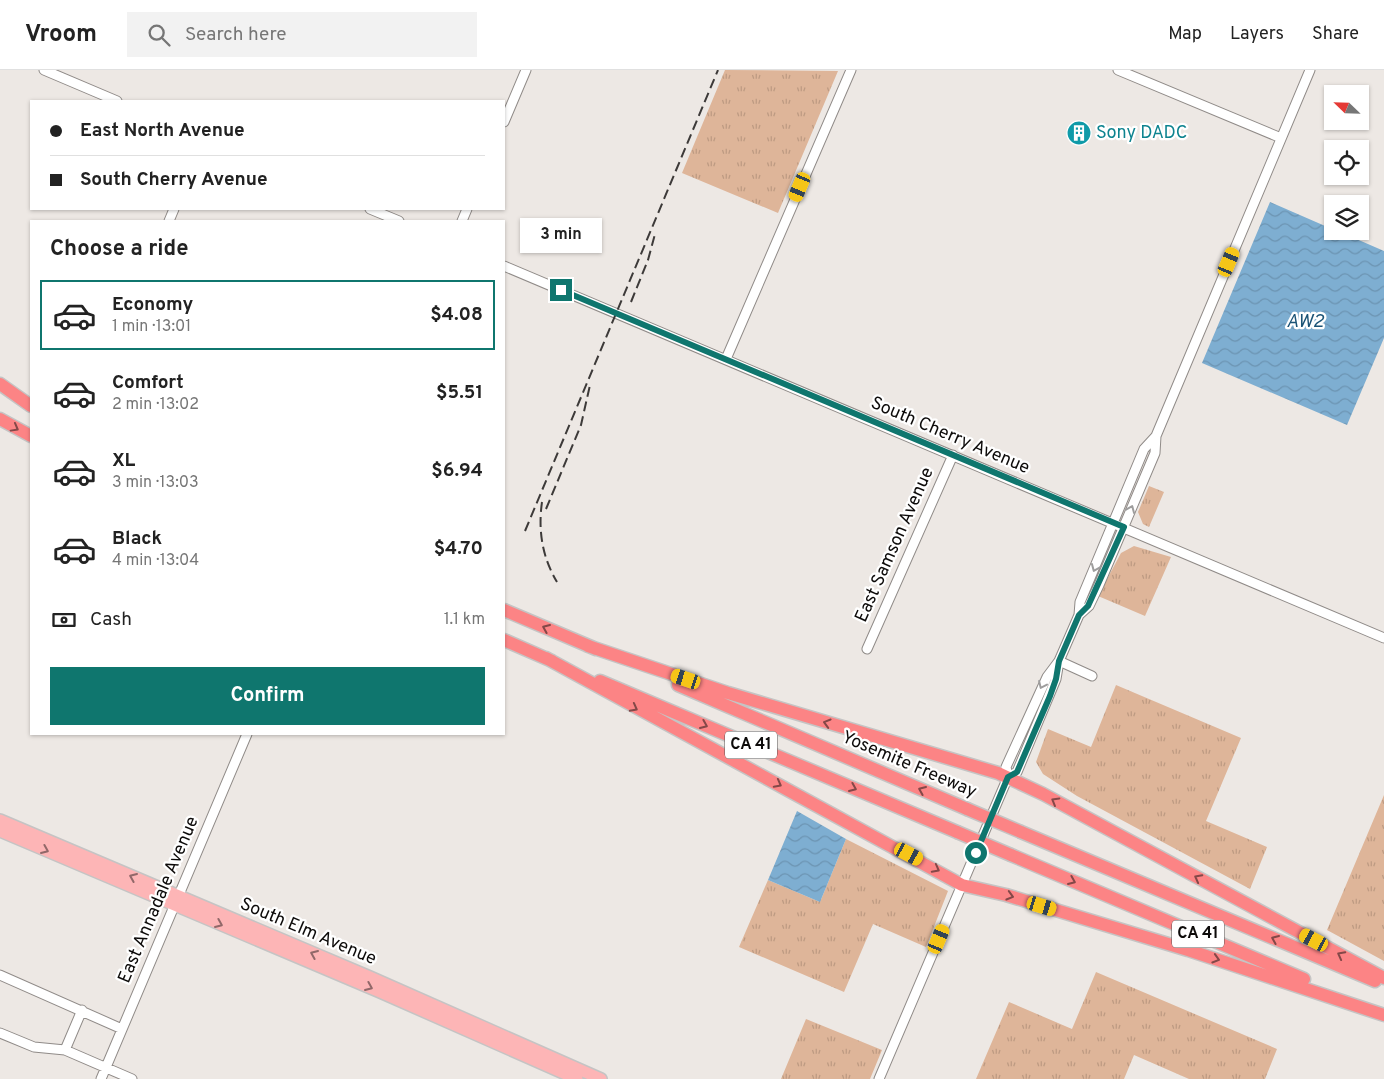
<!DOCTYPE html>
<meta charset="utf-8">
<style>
:root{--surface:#fff;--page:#f2f2f2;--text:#222;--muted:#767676;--line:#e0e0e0;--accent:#0f766e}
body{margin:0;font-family:Overpass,sans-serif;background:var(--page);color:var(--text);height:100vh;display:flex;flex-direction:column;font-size:19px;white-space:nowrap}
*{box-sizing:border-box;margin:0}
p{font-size:16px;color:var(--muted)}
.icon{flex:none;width:28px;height:28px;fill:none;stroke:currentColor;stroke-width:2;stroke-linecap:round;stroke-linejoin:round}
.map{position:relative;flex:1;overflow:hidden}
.sheet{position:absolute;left:30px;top:150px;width:475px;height:515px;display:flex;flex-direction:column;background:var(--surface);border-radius:0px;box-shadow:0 1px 4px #0004}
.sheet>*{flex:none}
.banner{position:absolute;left:30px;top:30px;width:475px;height:110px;border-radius:0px;box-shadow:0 1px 4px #0004;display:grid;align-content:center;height:110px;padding:0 20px;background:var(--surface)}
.needle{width:32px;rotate:293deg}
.controls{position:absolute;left:1324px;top:15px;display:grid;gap:10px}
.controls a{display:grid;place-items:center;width:45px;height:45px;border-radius:0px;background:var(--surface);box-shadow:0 1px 4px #0004;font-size:25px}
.end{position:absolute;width:22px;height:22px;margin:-11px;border:6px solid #0f766e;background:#fff;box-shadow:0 0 0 2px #fff}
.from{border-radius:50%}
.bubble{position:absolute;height:35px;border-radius:0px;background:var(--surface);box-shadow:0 1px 4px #0004;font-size:16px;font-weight:700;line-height:35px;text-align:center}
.car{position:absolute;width:15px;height:30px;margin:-15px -8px;border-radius:6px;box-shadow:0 0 4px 1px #0007;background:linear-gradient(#f5c518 24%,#345 0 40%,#f5c518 0 76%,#345 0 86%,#f5c518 0)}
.banner b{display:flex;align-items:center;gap:18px;height:48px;font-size:19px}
.banner b+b{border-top:1px solid var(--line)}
.banner i{width:12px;height:12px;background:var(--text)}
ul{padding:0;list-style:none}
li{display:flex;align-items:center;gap:15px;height:70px;margin:0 10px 8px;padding:0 10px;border:2px solid transparent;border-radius:0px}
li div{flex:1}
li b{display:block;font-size:19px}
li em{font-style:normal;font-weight:700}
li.active{border-color:var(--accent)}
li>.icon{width:45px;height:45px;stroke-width:1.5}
h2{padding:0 20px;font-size:22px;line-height:60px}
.pay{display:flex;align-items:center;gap:12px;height:55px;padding:0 20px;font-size:19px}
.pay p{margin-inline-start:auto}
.cta{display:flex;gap:10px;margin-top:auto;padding:10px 20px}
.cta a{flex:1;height:58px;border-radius:0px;background:var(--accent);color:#fff;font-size:20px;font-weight:700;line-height:58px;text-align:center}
header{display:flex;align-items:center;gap:30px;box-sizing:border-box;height:70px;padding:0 25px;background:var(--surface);border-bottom:1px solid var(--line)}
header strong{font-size:24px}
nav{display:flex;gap:28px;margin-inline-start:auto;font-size:18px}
.search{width:350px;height:45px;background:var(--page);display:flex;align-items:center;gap:12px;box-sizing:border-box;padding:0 18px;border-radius:0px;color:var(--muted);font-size:19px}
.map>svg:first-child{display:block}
.grass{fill:url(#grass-tufts)}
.water{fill:url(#water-waves)}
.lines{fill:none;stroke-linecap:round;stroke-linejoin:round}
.minor-casing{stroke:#908b88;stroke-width:11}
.major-casing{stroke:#c5c4c4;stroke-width:14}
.highway-casing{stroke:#c5c4c4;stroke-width:15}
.minor{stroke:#fff;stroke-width:9}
.major{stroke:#fdb5b6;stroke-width:11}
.highway{stroke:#fc8485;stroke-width:12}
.rail{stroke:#3d3a39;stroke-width:2;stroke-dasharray:10 5;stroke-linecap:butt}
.highway-bridge-casing{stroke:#c5c4c4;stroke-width:15;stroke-linecap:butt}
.highway-bridge{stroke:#fc8485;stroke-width:12}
.oneway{stroke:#844848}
.oneway2{stroke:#9e9d9d}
.oneway3{stroke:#916869}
.route{stroke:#0f766e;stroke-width:6}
.labels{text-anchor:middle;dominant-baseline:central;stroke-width:4.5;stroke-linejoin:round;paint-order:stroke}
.shield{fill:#fff;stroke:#565454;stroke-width:1}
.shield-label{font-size:16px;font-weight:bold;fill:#0d0b0a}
.culture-label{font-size:18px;fill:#0d838f;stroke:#fff;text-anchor:start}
.street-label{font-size:18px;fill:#0d0b0a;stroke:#fff}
.water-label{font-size:19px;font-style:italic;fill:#1b5376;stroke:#fff}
</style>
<header>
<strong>Vroom</strong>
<div class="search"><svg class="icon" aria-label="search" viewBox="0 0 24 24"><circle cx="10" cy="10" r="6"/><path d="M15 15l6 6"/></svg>Search here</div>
<nav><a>Map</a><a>Layers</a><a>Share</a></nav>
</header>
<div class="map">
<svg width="1384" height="1009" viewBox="0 0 1384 1009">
<defs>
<pattern id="grass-tufts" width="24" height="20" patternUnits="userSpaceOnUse" patternTransform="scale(1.25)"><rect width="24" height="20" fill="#deb599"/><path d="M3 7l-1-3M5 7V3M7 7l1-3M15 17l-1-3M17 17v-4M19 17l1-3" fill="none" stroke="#bd9a82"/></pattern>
<pattern id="water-waves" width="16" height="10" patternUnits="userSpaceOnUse" patternTransform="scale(1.25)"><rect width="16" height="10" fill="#7eaed1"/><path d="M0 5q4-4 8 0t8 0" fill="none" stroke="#6c94b2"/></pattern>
</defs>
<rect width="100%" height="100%" fill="#ede8e4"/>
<path class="grass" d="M725,0L838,1L778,143L682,103Z
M1149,416L1164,422L1149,457L1143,454L1138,442Z
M1134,476L1171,487L1145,546L1098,526L1121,483Z
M1116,615L1241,668L1206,751L1267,777L1250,819L1077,726L1043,704L1036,692L1048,659L1091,677Z
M1384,725V891L1327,860Z
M846,769L948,821L926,877L873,854L844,922L739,877L768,810L820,832Z
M1096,902L1277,979L1265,1009H1189L1134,985L1124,1009H976L1009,932L1072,959Z
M806,949L882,980L870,1009H781Z"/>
<path class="water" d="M1270,132L1332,159V161H1338L1384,181V268L1347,355L1202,293Z
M797,741L846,769L820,832L768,810Z"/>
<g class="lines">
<defs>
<path id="minor" d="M44,0L117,31
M1118,0L1281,68
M504,52L526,0
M370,139L399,151
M169,151L174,139
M462,151L467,139
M504,196L1384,568
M726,289L851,0
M1079,545L1089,536L1099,515L1155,383L1156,366
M867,579L953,385
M1008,707L1017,702L1056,609L1059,591L1079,545L1080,532L1144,379L1156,366L1310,0
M0,905L122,959
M0,963L34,977L65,980L132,1009
M65,980L82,940
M101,1009L247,664
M879,1009L1008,707L1006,697L1047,607L1059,591L1092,606"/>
<path id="major" d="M0,750L370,907L601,1009
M0,761L380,922L577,1009"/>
<path id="highway" d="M0,314L31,336
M0,349L31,366
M504,540L596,579
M504,570L552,591
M588,576L728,623L998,703L1043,724L1384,908
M546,588L962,815L1006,825L1188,880L1384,945
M600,611L957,762
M678,615L967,739
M1021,762L1375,911
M1011,785L1304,909"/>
</defs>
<use href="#minor" class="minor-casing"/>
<use href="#major" class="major-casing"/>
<use href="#highway" class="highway-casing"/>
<use href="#minor" class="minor"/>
<use href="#major" class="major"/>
<use href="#highway" class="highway"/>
<path class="rail" d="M631,232L648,190L655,164
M542,432C538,460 542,487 557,512
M546,439L581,355L590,315
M525,461L718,0"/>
<defs>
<path id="highway-bridge" d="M967,739L1021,762
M957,762L1011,785"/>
</defs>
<use href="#highway-bridge" class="highway-bridge-casing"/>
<use href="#highway-bridge" class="highway-bridge"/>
</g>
<defs><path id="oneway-chevron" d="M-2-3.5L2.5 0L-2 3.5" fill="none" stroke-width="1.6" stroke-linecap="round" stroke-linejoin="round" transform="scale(1.25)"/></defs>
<g class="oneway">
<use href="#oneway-chevron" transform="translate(15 358) rotate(29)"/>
<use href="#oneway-chevron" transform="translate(546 558) rotate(-157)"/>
<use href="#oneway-chevron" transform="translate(634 638) rotate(28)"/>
<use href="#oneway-chevron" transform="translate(827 653) rotate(-164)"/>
<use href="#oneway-chevron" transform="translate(704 655) rotate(23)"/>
<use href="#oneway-chevron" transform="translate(778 714) rotate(28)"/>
<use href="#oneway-chevron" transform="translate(853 718) rotate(23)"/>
<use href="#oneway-chevron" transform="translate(922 720) rotate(-157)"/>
<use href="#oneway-chevron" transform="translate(1055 731) rotate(-150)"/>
<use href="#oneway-chevron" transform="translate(936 799) rotate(28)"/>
<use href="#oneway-chevron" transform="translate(1198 808) rotate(-152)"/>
<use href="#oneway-chevron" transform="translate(1072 811) rotate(23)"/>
<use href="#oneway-chevron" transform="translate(1010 826) rotate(16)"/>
<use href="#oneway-chevron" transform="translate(1275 869) rotate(-157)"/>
<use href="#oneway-chevron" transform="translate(1341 885) rotate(-152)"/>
<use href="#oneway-chevron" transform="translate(1216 889) rotate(17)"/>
</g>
<g class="oneway2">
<use href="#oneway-chevron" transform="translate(1131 439) rotate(-67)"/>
<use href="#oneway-chevron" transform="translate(1095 498) rotate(113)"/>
<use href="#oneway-chevron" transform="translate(1042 615) rotate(115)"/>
</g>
<g class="oneway3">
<use href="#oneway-chevron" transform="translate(45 780) rotate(23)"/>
<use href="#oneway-chevron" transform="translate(133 807) rotate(-157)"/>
<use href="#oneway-chevron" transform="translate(219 854) rotate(23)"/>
<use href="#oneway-chevron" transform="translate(314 884) rotate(-157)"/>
<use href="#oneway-chevron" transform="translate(369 917) rotate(23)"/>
</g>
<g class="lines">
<path class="route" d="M561,220L1124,457L1088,536L1079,545L1059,591L1056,609L1050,626L1017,702L1008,707L976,783"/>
</g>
<defs>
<symbol id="building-disc" viewBox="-11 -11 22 22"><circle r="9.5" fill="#0f9aa8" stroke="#fff"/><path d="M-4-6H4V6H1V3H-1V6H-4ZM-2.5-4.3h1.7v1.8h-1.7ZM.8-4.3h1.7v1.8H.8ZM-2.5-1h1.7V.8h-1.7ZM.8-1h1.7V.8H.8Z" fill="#fff"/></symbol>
</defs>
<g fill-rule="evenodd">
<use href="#building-disc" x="1065" y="49" width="28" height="28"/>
</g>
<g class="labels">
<g class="shield">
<rect x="725" y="661.5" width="52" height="27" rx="4"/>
<rect x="1172" y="850.5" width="52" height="27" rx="4"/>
</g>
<g class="shield-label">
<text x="751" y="675">CA 41</text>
<text x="1198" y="864">CA 41</text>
</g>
<g class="culture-label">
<text x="1096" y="63">Sony DADC</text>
</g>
<g class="street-label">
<text transform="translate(950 366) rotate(23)">South Cherry Avenue</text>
<text transform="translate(895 475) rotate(-66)">East Samson Avenue</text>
<text transform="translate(909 695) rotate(23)">Yosemite Freeway</text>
<text transform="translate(159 830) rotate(-67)">East Annadale Avenue</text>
<text transform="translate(308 862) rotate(23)">South Elm Avenue</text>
</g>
<g class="water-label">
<text x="1305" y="252">AW2</text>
</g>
</g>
</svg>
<div class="controls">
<a><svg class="needle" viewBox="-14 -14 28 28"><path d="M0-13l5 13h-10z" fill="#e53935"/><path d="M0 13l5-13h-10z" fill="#767676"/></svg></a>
<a><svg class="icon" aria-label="locate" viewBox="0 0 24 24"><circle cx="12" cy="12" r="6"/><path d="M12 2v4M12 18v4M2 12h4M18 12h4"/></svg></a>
<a><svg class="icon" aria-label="layers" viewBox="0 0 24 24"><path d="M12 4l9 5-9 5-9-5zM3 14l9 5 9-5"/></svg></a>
</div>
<i class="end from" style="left:976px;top:783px"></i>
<i class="end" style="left:561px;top:220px"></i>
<div class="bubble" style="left:520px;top:148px;width:82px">3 min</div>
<i class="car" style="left:800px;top:117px;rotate:203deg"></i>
<i class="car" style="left:1229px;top:192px;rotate:23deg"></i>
<i class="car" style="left:686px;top:609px;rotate:288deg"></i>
<i class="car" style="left:909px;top:784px;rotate:118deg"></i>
<i class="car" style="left:1042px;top:836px;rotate:107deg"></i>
<i class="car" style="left:939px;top:869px;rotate:23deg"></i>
<i class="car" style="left:1314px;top:870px;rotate:298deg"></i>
<div class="banner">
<b><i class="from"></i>East North Avenue</b>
<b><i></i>South Cherry Avenue</b>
</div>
<section class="sheet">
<h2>Choose a ride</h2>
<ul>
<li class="active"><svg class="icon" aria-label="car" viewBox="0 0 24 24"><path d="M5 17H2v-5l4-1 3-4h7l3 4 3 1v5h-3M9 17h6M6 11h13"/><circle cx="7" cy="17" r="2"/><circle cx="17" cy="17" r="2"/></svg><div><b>Economy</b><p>1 min · 13:01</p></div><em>$4.08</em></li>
<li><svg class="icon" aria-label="car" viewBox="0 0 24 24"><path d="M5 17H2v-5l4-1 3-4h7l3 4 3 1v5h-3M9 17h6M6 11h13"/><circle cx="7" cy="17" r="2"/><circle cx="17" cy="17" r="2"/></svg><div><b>Comfort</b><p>2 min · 13:02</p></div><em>$5.51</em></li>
<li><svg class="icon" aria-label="car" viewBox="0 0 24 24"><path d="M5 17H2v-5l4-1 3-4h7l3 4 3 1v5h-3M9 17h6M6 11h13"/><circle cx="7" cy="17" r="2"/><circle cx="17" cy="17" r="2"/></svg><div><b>XL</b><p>3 min · 13:03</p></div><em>$6.94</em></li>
<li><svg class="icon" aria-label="car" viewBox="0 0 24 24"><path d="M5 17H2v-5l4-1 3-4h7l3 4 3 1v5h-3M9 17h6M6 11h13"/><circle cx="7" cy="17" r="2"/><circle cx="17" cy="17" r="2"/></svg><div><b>Black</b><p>4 min · 13:04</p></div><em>$4.70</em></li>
</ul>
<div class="pay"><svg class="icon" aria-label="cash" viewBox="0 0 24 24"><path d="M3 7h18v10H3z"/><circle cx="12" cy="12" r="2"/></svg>Cash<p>1.1 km</p></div>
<div class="cta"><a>Confirm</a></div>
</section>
</div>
